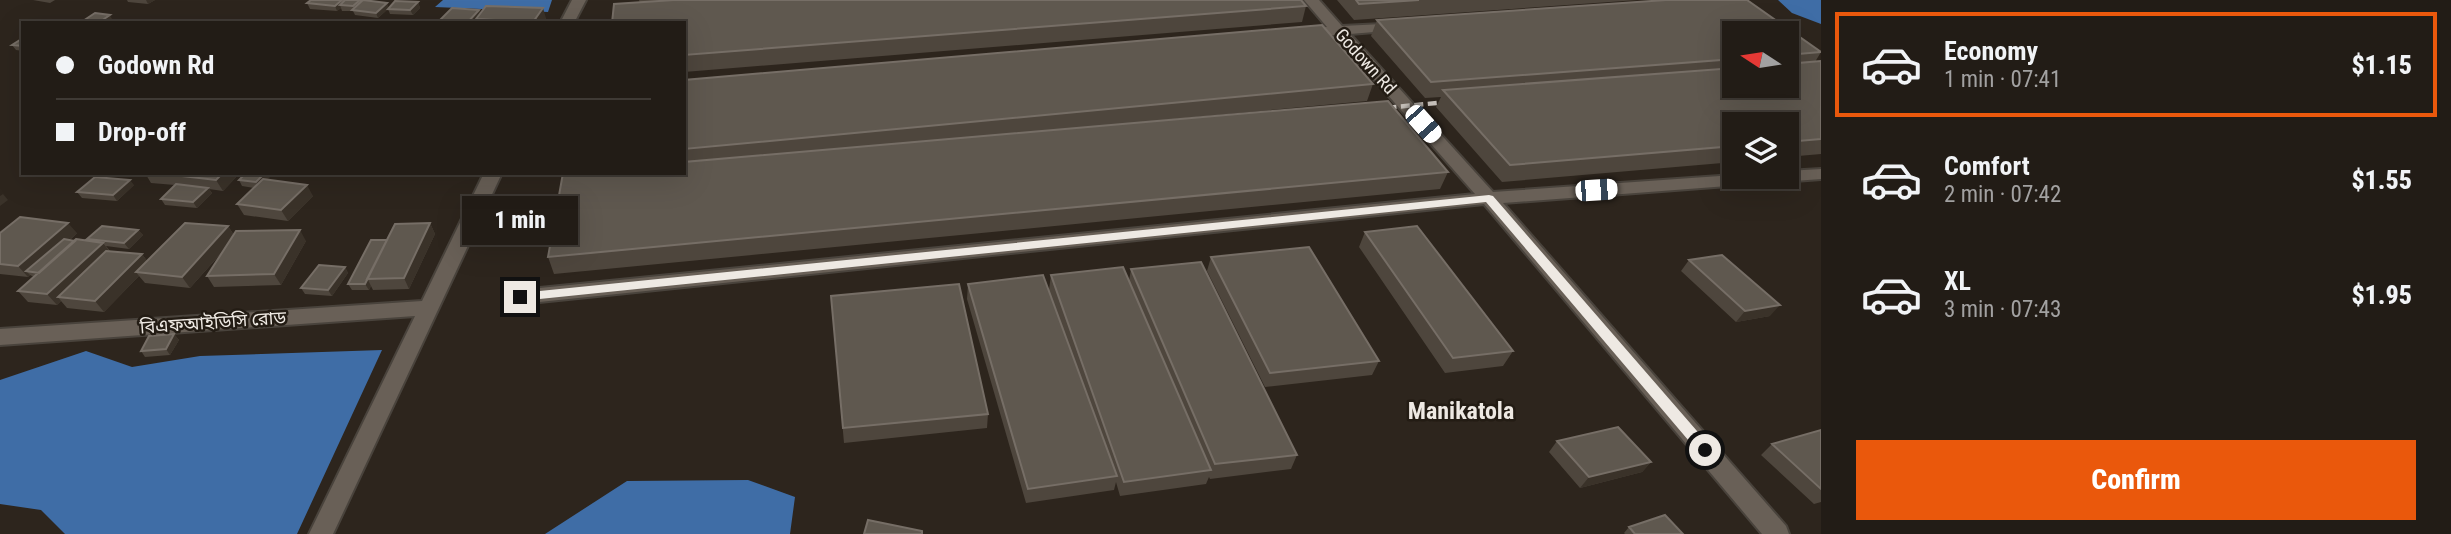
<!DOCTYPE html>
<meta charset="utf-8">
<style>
:root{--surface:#221c16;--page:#2e2923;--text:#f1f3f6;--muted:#a2a1a1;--line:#3f3a35;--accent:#ea580c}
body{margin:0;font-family:"Roboto Condensed","Noto Sans Bengali",sans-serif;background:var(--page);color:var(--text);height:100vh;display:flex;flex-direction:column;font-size:26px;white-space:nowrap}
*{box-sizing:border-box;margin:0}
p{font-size:23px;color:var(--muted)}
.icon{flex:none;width:38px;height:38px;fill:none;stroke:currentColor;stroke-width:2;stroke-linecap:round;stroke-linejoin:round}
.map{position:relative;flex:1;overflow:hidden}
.details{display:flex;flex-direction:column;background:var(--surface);width:630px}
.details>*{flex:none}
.guide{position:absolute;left:21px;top:21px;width:665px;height:154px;border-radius:0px;box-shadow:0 7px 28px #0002,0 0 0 2px var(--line);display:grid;align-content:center;height:154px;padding:0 35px;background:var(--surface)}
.needle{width:46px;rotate:282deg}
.fabs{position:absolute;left:1722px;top:21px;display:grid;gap:14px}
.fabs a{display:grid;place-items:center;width:77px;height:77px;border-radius:0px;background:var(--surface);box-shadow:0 7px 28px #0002,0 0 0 2px var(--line);font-size:35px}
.end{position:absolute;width:32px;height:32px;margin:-16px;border:9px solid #eee9e3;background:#111;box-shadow:0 0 0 4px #111}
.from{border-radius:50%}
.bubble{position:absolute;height:49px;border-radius:0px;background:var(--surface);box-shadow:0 7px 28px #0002,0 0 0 2px var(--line);font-size:23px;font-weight:800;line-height:49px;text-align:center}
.car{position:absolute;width:21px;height:42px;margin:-21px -10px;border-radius:9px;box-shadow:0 0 5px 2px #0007;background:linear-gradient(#fff 24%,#345 0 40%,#fff 0 76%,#345 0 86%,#fff 0)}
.guide b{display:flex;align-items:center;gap:24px;height:66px;font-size:26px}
.guide b+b{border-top:2px solid var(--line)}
.guide i{width:18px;height:18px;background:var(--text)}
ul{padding:12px 0 0;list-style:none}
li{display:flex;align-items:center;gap:21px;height:105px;margin:0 14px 10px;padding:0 21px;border:4px solid transparent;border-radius:0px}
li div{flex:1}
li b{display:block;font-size:26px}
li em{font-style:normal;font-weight:800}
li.on{border-color:var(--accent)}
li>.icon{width:63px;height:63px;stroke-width:1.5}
.cta{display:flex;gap:14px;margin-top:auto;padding:14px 35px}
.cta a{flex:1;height:80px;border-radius:0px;background:var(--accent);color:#fff;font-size:28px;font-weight:800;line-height:80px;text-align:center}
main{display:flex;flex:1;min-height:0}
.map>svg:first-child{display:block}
.water{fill:#3f6da6}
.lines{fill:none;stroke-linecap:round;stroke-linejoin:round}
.service-casing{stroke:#49433c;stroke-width:4}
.minor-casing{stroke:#49433c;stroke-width:4}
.service{fill:#696057;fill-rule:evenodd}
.minor{fill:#696057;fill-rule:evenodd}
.rail{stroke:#c5bfb9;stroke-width:4.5;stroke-dasharray:9 4.5;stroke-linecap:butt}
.wall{fill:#4e463d;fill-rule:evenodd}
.shaded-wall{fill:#3a3229}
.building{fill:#5f584f;stroke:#766e66;stroke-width:2}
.route{fill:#eee9e3}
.labels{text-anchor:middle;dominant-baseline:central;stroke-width:5;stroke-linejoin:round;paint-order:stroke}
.street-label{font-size:18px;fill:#eee9e3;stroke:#231c14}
.district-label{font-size:24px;font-weight:bold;fill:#eee9e3;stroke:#231c14}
</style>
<main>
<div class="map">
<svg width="1821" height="534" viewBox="0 0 1821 534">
<rect width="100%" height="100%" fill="#2d251d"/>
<path class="water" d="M443,0H552L548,12L435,7Z
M1778,0H1821V24L1792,13Z
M382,350L297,534H65L41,510L0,504V380L86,351L132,367L200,356Z
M748,480L795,497L790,534H545L627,481Z"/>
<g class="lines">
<defs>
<path id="service" d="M1304,0H1319L1342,26L1403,23L1405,26L1398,30L1350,34L1493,192L1734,175L1787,177V171L1821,169V179L1503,203L1786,526L1789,534H1762L1484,204L520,304L513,302L510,297L513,292L520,290L1475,194L1335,35L1298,36L1296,33L1298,30L1327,27Z"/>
<path id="minor" d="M572,0H586L574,23H560Z
M484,173H502L333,534H309L415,316L0,345V329L422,301Z"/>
</defs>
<use href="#service" class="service-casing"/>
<use href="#minor" class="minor-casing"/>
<use href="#service" class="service"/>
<use href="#minor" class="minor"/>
<path class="rail" d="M1374,109L1458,101"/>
</g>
<path class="wall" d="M33,0H55L50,3Z
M127,0H155L148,4L128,2Z
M311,0H343V2H361L389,8L418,2L420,8L413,15L390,14L388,9L378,18L355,15L353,11H342L341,8L337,11L310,9L307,3Z
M639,0H1301L1306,6L1302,22L684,72V23L640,3Z
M1337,0H1638L1354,20Z
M1666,0H1747L1821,52L1815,62L1821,61V154L1787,157V124H1734V162L1502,182L1436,107L1441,97L1425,98L1371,36L1377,20ZM1734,33H1787V86H1734Z
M479,10L480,14L546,18L542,23H477L476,21Z
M23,38V51L16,50L12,45Z
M684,80L1373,84L1367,101L1132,123L1448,172L1440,189L554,274L548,257L684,173Z
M145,173H240L223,191L209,189L212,193L197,208L165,205L161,199L175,185L151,183Z
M268,179L313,196L288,221L244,215L237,204L254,188L242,186L239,180Z
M134,185L117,201L82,198L77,192Z
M430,223L435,234L409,289L373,290L371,286L369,290H352L348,284L387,240Z
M228,226L234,235L306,241L281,285L214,287L207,276L224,250L190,288L145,283L139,276L104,312L67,308L61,301L57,305L28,302L18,291L34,277L30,275L28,277L0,274V233H77L70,240L89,241L87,239L138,230L143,235L129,249L106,246L110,251L142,254L147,261Z
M1365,232L1513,351L1503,366L1445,373L1359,247Z
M1211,257L1379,361L1372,375L1265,387L1207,271Z
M1689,260L1770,316L1736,322L1681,271Z
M345,267L348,273L332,296L305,294L301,288Z
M1131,269L1297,455L1291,469L1210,479L1209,477L1206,484L1120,496L1116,482L1114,490L1026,503L967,299L968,284L1049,290L1051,275L1129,281Z
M831,296L988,414L987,428L844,443Z
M174,334L179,340L170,355L145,357L141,351Z
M1821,430V502L1814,504L1761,455L1772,444Z
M1557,441L1651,462L1642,472L1580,488L1549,452Z
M1629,527L1683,534H1625L1624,533Z"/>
<path class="shaded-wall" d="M146,0H155L148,4Z
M342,0H343L345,5H340L341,8L337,11L335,6Z
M418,2L420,8L413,15L410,10Z
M387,3L389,8L378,18L376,13Z
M543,8L546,18L542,23H534Z
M479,10L481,16L474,23H467Z
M110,15L113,21L110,23H98Z
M223,173H240L223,191L216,180Z
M265,173H274L259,188L256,182Z
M130,180L134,185L117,201L113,195Z
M307,185L313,196L288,221L281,210Z
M208,188L212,193L197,208L193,202Z
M3,194L8,200L0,206V196Z
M68,223L77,233L33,272L26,271L30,275L28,277L18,266Z
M430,223L435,234L409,289L404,278Z
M228,226L235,237L190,288L182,277Z
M138,230L143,235L129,249L124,243Z
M300,230L306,241L281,285L274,274Z
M103,243L111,253L58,297L61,301L57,305L47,294Z
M142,254L150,265L136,272L139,276L104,312L95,301Z
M345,267L348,273L332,296L328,290Z
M368,280L371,286L369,290L365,284Z
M1780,305L1770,316L1736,322L1745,311Z
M174,334L179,340L170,355L166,349Z
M1651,462L1642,472L1580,488L1589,477Z"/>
<path class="building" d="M311,0H342L335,6L307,3Z
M345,0H360L353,6L340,5Z
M363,0L387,3L376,13L352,10Z
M674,0H1301L1306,6L684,55V23H612L614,4Z
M1356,0H1419L1359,4Z
M1666,0H1747L1821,52L1787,55V33H1734V59L1431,82L1377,20Z
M395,1L418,2L410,10L388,9Z
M486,6L543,8L533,22L476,19Z
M452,8L479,10L467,23H437Z
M95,13L110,15L98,23H80Z
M1322,25L1373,84L684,149V80Z
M23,38V46L12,45Z
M1821,61V139L1787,142V124H1734V146L1510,165L1443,90L1734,68V86H1787V64Z
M1388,101L1448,172L548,257L563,173H684V162Z
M156,173H223L216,180Z
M246,173H265L256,182L239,180Z
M95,177L130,180L113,195L77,192Z
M263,179L307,185L281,210L237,204Z
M176,184L208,188L193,202L161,199Z
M20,217L68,223L18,266L0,264V233Z
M185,223L228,226L182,277L136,272Z
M430,223L404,278L367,279L395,224Z
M102,226L138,230L124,243L87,239Z
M1417,226L1513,351L1453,358L1365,232Z
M300,230L274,274L207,276L236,231Z
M64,239L75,241L39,273L26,271Z
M76,239L103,243L47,294L18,291Z
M371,240H387L365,284H348Z
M1309,247L1379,361L1270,373L1211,257Z
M106,251L142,254L95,301L58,297Z
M1722,255L1780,305L1745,311L1689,260Z
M1201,262L1297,455L1215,464L1131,269Z
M319,265L345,267L328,290L301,288Z
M1123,267L1211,470L1124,482L1051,275Z
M1043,275L1117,476L1028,489L968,284Z
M959,284L988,414L843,428L831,296Z
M174,334L166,349L141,351L149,336Z
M1618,427L1651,462L1589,477L1557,441Z
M1821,430V489L1772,444Z
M1665,515L1683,534H1635L1629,527Z
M868,520L922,531V534H864Z"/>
<path class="route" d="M1489,195L1493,196L1710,446V454H1700L1486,202L520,301L514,297L520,293Z"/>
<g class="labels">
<g class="street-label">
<text transform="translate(1366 61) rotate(48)">Godown Rd</text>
<text transform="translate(213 322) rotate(-4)">বিএফআইডিসি রোড</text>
</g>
<g class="district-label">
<text x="1461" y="411">Manikatola</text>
</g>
</g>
</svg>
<div class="fabs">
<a><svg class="needle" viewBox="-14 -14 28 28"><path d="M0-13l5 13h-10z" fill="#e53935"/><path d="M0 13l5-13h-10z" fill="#a2a1a1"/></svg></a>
<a><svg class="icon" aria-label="layers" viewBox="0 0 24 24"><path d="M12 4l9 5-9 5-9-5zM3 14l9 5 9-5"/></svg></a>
</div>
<i class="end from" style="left:1705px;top:450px"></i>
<i class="end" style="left:520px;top:297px"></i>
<div class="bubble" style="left:462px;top:196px;width:116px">1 min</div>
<i class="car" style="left:1423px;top:124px;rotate:138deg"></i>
<i class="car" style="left:1596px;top:190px;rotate:86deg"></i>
<div class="guide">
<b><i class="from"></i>Godown Rd</b>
<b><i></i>Drop-off</b>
</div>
</div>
<section class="details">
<ul>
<li class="on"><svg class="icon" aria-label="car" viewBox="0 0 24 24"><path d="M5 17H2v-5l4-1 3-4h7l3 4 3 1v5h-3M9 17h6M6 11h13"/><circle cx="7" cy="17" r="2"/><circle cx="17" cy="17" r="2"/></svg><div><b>Economy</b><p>1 min · 07:41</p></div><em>$1.15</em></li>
<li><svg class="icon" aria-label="car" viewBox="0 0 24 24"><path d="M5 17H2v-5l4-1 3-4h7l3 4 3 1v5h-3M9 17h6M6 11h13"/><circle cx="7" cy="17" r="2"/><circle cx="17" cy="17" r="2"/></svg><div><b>Comfort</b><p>2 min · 07:42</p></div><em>$1.55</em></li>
<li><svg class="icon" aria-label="car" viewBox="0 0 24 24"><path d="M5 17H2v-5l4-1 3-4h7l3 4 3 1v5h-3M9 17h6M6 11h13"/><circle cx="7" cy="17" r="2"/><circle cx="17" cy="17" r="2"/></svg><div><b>XL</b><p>3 min · 07:43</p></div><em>$1.95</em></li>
</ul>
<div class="cta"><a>Confirm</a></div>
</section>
</main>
